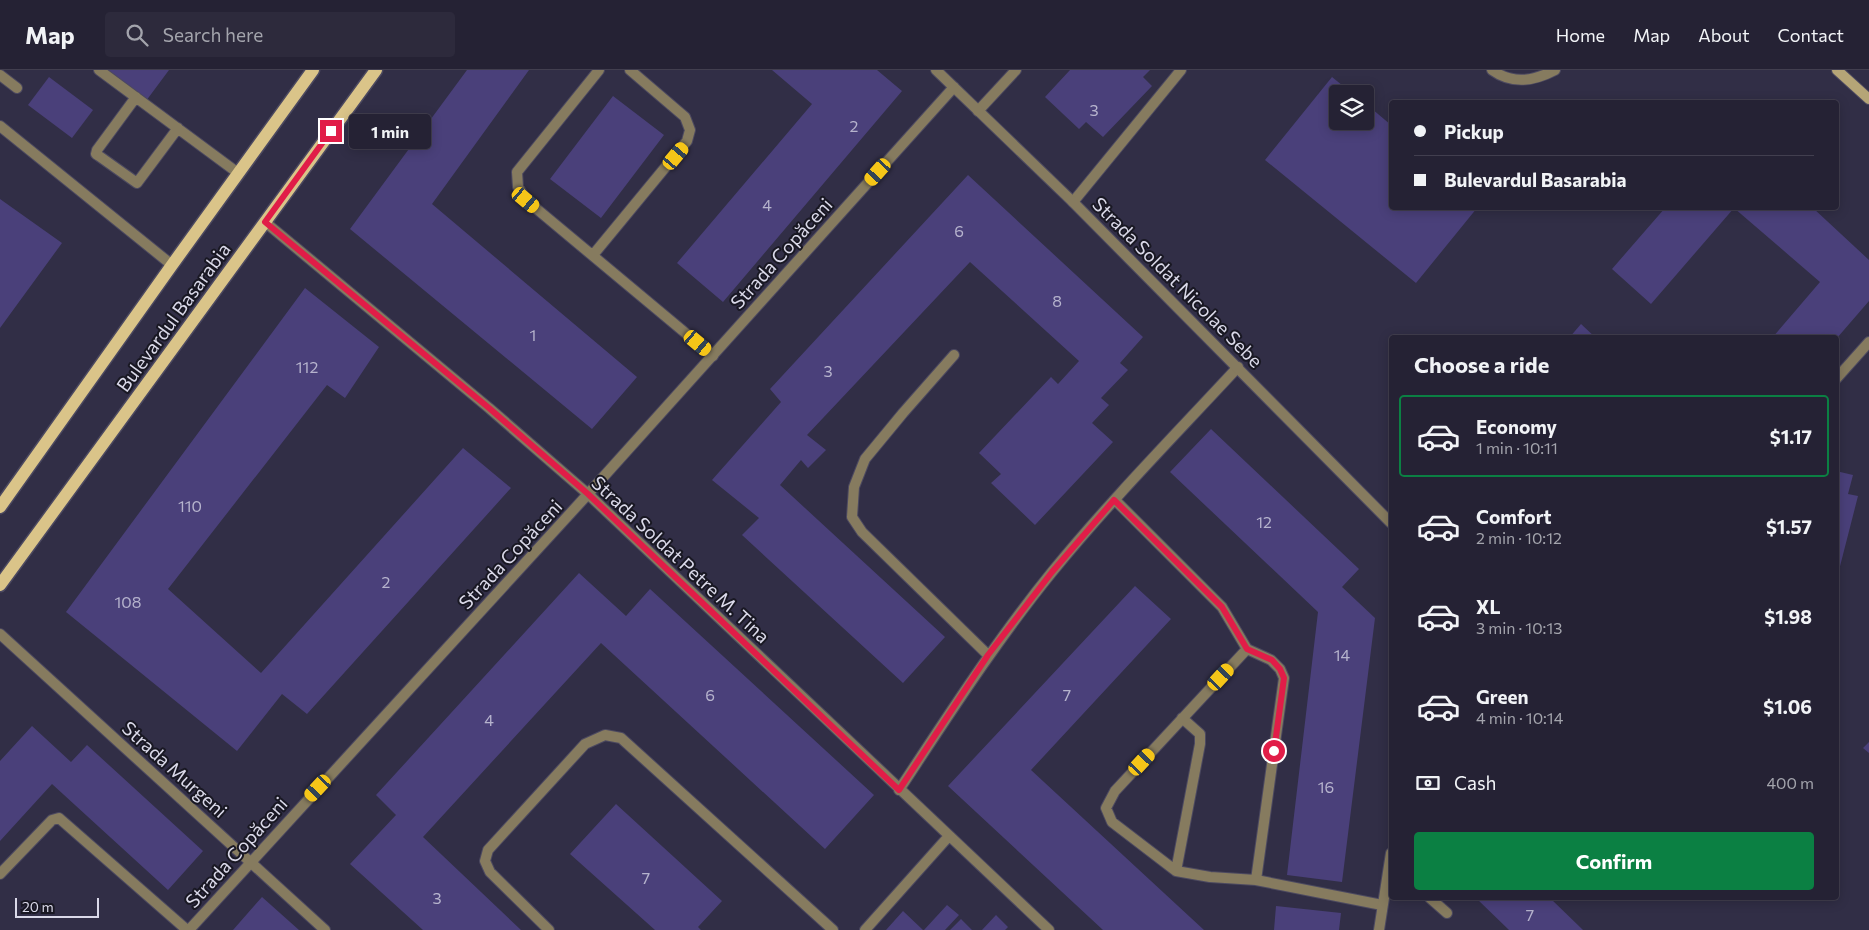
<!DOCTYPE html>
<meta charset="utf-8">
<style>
:root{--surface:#252234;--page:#2d2a3c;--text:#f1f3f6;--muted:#a3a4ac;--line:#423f4f;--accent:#0b8043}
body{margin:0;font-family:Commissioner,sans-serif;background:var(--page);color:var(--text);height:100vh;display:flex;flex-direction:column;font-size:19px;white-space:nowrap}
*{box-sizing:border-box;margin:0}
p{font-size:16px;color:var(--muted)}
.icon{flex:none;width:28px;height:28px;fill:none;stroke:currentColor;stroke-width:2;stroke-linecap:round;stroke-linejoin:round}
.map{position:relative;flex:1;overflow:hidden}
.side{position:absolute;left:1389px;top:265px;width:450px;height:565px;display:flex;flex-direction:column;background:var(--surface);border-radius:5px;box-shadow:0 2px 12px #0003,0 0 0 1px var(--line)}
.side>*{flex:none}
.hud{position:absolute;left:1389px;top:30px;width:450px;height:110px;border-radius:5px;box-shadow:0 2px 12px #0003,0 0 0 1px var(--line);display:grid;align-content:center;height:110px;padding:0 25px;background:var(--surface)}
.controls{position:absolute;left:1329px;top:15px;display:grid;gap:10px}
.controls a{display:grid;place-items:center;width:45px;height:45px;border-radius:5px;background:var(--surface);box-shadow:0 2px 12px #0003,0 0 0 1px var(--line);font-size:25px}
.scale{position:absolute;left:15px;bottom:12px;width:84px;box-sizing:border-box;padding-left:5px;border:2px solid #dad9e9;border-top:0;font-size:14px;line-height:18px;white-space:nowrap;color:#dad9e9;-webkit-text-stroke:4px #191823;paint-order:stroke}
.end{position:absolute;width:22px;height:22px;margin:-11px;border:6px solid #e11d48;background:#fff;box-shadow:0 0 0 2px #fff}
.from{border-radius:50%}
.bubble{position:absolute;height:35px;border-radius:5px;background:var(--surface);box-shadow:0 2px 12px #0003,0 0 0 1px var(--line);font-size:16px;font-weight:700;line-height:35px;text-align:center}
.car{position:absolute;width:15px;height:30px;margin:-15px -8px;border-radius:6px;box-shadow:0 0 4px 1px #0007;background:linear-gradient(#f5c518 24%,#345 0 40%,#f5c518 0 76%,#345 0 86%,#f5c518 0)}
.hud b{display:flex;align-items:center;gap:18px;height:48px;font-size:19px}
.hud b+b{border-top:1px solid var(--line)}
.hud i{width:12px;height:12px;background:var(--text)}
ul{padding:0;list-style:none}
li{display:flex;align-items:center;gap:15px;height:82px;margin:0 10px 8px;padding:0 15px;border:2px solid transparent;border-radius:5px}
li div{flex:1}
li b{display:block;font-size:19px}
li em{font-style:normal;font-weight:700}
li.on{border-color:var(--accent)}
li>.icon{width:45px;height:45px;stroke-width:1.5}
h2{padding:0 25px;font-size:22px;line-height:60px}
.pay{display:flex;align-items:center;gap:12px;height:55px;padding:0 25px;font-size:19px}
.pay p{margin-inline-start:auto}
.primary-button{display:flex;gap:10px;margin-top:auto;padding:10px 25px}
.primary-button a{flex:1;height:58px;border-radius:5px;background:var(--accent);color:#fff;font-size:20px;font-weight:700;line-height:58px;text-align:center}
header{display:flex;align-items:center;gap:30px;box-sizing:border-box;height:70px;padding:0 25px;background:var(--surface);border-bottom:1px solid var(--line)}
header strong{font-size:24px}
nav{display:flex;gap:28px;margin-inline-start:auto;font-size:18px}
.search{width:350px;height:45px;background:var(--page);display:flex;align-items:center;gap:12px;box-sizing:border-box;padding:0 18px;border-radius:5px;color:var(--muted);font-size:19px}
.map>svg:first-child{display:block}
.building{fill:#4a407a}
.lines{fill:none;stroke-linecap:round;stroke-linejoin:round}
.service-casing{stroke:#4c4960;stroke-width:12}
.minor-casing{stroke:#4c4960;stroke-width:12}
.secondary-casing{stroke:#4c4960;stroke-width:12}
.primary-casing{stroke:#4c4960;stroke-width:15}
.service{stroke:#867b5f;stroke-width:10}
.minor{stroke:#867b5f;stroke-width:10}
.secondary{stroke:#b5a577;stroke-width:10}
.primary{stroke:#dac489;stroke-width:12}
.route{stroke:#e11d48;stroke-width:6}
.labels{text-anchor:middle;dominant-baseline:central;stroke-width:4;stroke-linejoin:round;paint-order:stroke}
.number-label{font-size:16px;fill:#b6b3cd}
.street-label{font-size:19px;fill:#dad9e9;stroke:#191823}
</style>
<header>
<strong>Map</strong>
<div class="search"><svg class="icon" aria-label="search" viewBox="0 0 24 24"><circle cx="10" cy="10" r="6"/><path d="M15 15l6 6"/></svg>Search here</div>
<nav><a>Home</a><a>Map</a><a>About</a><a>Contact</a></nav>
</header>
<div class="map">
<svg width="1869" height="860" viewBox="0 0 1869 860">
<rect width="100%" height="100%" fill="#312e46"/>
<path class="building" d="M103,0H169L146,31Z
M467,0H529L432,134L637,307L592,359L350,159Z
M772,0H877L902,21L723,232L677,193L812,34Z
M1070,0H1150L1143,7L1152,16L1103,67L1086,52L1079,59L1045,27Z
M49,7L93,40L72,68L28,35Z
M1332,7L1353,24H1338V51H1365V33L1391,55V138H1477L1416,213L1265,90Z
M613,26L664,65L601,148L550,109Z
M968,105L1143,267L1120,293L1128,300L1101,328L1109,335L1092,353L1113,372L1035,455L991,413L1001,404L979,383L1051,307L1058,314L1079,291L970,192L807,365L826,380L808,398L801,390L780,415L945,567L903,613L742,465L759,448L712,410L781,332L770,319Z
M0,129L62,173L0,258Z
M1665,138H1813L1869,190V231L1837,268H1772L1820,212L1734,138L1651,234L1612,199Z
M305,218L379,277L345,328L327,315L168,519L261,603L463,378L511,418L307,644L282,624L237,681L66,542Z
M1581,254L1596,268H1569Z
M1211,359L1359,499L1342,517L1375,548L1342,812L1287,805L1318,542L1170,402Z
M1836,401L1853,405L1848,424L1858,426L1837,508Z
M579,503L626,546L650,519L874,725L825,779L601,573L423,767L521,860H423L350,794L396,745L376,725Z
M1135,516L1171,549L1031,700L1204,860H1103L948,716Z
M32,656L71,692L87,675L203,781L168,820L52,714L0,771V691Z
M1869,672V683L1863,678Z
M616,734L722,831L698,857L701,860H655L570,784Z
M262,827L299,860H233Z
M1476,828H1550L1583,860H1509Z
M947,835L959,845L945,860H924Z
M1276,836L1341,843L1339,860H1274Z
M903,841L923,860H886Z
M996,845L1008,857L1005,860H982Z
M961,849L972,860H950Z"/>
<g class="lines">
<defs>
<path id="service" d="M99,0L238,103
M599,0L517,102L518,117L526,130L713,286
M1492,0C1513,15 1534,11 1555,0
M0,5L17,18
M136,27L97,80L96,84L99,86L137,113L178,58
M978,41L1016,0
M1073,132L1181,0
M593,185L687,71L690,60L685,47L630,0
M954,285L903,343L865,389L854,417L852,447L862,462L988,585
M1836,309L1869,272
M1115,430L1222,537L1247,579L1271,590L1280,599L1284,608L1256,810
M1247,579L1115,721L1106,738L1112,752L1176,801L1210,807L1256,810L1382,835
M899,720C948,646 996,571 1052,502C1110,431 1175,365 1238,297
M1176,801L1200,674V664L1182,648
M0,804L52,750L59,748L187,860
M1430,828L1447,843
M549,860L490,802L485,791L488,780L585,674L605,665L621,668L833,860"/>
<path id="minor" d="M936,0L1073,132L1391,453
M0,56L172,195
M265,152L489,338L588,424L1049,860
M0,564L325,860
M189,860L588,424L954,17
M865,860L949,766
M1379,860L1391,783"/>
<path id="secondary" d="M1837,0L1869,29"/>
<path id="primary" d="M0,437L172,195L313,0
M0,515L376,0"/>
</defs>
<use href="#service" class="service-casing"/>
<use href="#minor" class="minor-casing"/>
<use href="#secondary" class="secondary-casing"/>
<use href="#primary" class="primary-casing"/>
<use href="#service" class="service"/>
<use href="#minor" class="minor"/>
<use href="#secondary" class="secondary"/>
<use href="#primary" class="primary"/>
</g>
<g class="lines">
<path class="route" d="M331,61L265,152L489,338L588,424L899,720L988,585L1052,502L1114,430L1222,537L1247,579L1272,590L1280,599L1284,608L1274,681"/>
</g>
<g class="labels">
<g class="number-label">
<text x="1094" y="39">3</text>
<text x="854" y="55">2</text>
<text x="767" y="134">4</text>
<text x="959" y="160">6</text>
<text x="1057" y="230">8</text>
<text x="533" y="264">1</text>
<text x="307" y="296">112</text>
<text x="828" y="300">3</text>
<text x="190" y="435">110</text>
<text x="1264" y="451">12</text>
<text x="386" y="511">2</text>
<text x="128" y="531">108</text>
<text x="1342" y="584">14</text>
<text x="710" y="624">6</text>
<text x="1067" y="624">7</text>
<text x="489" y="649">4</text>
<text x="1326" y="716">16</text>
<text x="646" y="807">7</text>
<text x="437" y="827">3</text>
<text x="1530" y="844">7</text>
</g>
<g class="street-label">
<text transform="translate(781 183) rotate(-48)">Strada Copăceni</text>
<text transform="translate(1178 212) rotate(45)">Strada Soldat Nicolae Sebe</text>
<text transform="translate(173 247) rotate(-54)">Bulevardul Basarabia</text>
<text transform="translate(510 484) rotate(-47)">Strada Copăceni</text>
<text transform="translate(681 489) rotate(43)">Strada Soldat Petre M. Tina</text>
<text transform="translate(175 699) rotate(42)">Strada Murgeni</text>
<text transform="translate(236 782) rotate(-48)">Strada Copăceni</text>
</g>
</g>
</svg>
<div class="controls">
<a><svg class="icon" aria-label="layers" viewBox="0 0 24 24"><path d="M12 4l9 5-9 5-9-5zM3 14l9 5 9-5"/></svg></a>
</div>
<div class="scale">20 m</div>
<i class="end from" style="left:1274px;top:681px"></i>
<i class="end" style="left:331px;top:61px"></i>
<div class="bubble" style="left:349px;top:44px;width:82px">1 min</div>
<i class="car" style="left:676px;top:86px;rotate:40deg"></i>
<i class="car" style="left:878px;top:102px;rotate:222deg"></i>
<i class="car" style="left:526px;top:130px;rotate:130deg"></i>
<i class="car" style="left:698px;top:273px;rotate:130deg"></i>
<i class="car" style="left:1221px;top:607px;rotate:43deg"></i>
<i class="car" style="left:1142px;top:692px;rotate:43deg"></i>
<i class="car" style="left:318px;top:718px;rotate:223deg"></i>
<div class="hud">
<b><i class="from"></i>Pickup</b>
<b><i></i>Bulevardul Basarabia</b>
</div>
<section class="side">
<h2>Choose a ride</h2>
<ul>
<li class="on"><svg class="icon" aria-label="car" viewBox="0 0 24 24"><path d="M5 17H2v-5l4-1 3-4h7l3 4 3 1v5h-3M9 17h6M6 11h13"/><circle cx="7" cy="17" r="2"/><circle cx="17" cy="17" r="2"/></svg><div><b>Economy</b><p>1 min · 10:11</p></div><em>$1.17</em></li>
<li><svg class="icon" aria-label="car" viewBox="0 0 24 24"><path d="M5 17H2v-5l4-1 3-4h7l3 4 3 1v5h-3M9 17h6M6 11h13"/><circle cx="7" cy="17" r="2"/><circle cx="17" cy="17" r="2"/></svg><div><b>Comfort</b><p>2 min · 10:12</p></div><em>$1.57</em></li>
<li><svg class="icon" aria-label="car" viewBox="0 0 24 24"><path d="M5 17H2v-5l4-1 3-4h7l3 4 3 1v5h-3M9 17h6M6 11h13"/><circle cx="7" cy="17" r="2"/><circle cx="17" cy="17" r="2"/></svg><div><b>XL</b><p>3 min · 10:13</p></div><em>$1.98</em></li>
<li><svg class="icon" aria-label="car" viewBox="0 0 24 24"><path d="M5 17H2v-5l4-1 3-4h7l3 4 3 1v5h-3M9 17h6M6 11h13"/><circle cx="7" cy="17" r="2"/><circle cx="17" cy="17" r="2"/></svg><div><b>Green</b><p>4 min · 10:14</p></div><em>$1.06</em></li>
</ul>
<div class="pay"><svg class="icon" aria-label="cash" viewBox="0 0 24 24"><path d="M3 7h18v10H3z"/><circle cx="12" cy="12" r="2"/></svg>Cash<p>400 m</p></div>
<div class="primary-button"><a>Confirm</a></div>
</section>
</div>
